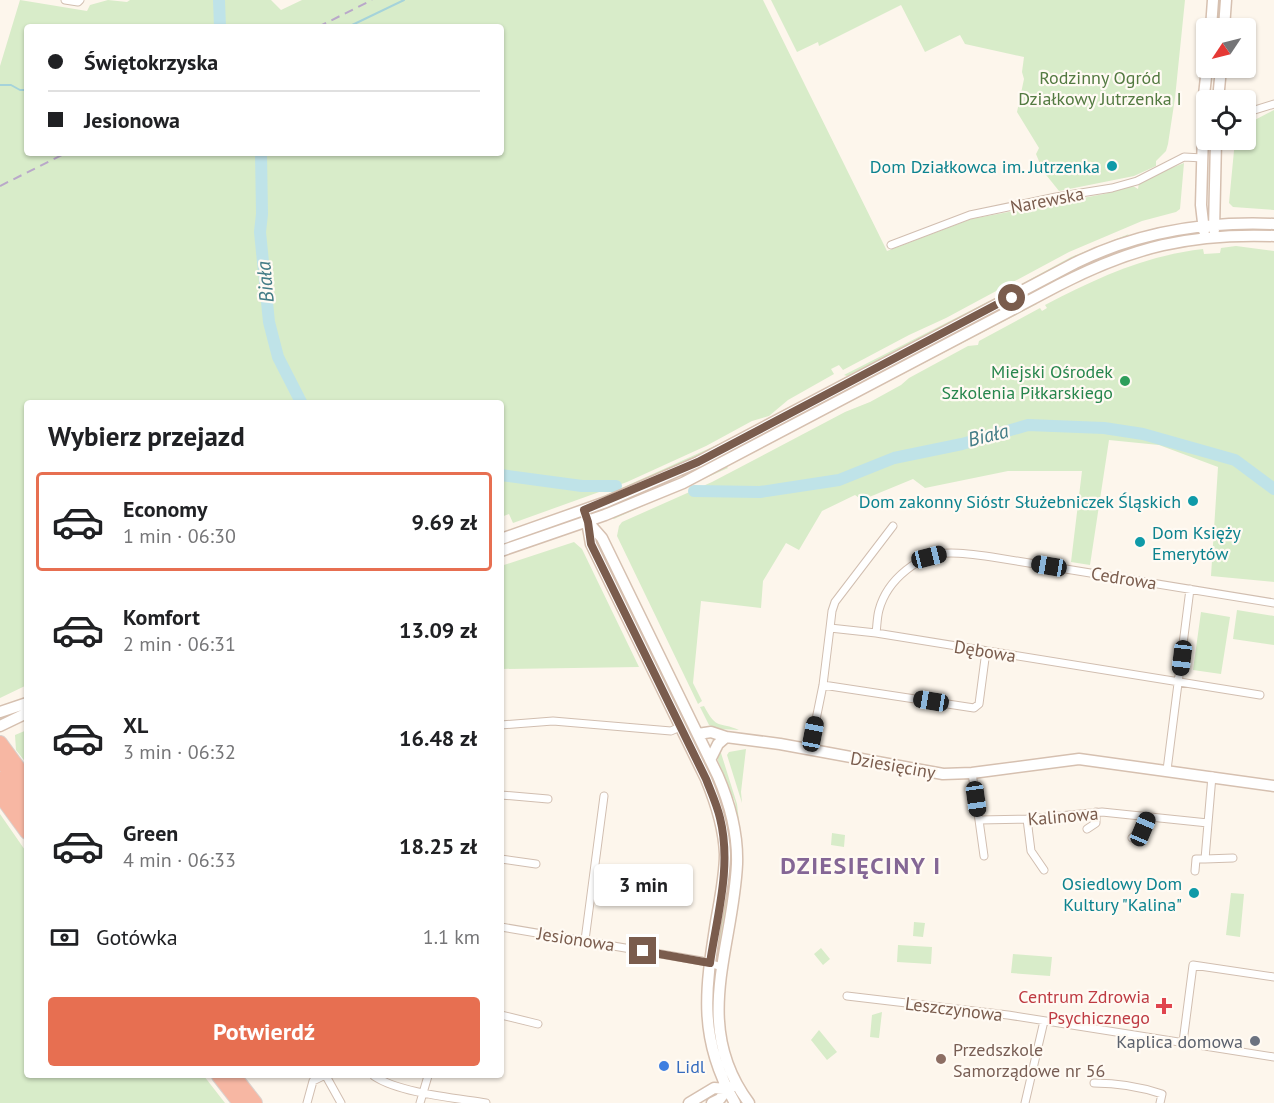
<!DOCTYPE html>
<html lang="pl">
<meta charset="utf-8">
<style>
:root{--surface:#fff;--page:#f2f2f2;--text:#202124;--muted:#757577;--line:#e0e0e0;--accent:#e76f51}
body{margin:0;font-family:"PT Sans",sans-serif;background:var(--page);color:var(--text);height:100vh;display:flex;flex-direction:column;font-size:22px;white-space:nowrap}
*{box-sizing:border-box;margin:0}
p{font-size:20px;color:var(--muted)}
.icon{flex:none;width:33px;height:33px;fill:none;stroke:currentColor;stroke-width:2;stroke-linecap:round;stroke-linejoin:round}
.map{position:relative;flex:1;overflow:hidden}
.sheet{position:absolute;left:24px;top:400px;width:480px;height:678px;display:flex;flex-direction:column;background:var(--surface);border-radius:6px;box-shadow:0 2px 4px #0004}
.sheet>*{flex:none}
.top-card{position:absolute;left:24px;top:24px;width:480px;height:132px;border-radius:6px;box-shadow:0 2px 4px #0004;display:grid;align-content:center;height:132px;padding:0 24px;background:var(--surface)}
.needle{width:39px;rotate:235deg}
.tools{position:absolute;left:1196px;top:18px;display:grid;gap:12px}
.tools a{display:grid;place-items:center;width:60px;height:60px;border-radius:6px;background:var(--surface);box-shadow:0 2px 4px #0004;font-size:30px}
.end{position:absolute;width:27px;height:27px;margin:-14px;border:8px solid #7a5c4d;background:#fff;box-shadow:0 0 0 3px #fff}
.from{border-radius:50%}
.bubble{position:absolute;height:42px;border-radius:6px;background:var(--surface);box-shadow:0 2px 4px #0004;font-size:20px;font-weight:600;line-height:42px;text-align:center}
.car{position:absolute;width:18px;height:36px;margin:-18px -9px;border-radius:8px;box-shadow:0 0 4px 2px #0007;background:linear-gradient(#222 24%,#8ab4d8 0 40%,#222 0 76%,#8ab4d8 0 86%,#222 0)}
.top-card b{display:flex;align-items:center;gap:21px;height:57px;font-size:22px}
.top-card b+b{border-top:2px solid var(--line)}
.top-card i{width:15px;height:15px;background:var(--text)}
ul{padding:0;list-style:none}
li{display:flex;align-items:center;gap:18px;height:99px;margin:0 12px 9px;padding:0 12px;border:3px solid transparent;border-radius:6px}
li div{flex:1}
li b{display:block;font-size:22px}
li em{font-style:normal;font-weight:600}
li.active{border-color:var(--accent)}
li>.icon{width:54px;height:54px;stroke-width:1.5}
h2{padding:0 24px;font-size:27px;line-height:72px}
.pay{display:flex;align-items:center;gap:15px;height:66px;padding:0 24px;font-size:22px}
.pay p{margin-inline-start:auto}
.cta{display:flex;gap:12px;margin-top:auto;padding:12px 24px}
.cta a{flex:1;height:69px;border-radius:6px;background:var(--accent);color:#fff;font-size:24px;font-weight:600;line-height:69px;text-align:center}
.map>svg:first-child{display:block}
.green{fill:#d8ecc9;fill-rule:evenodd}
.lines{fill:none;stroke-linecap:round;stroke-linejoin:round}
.stream{stroke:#a5d3da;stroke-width:2}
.river{stroke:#bfe3e8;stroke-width:12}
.street-casing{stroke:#d1beb0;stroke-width:9}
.secondary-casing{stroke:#d6c0b0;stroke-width:13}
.highway-casing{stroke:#dad1cd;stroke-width:16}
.street{stroke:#fff;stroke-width:7}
.secondary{stroke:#fff;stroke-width:10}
.highway{stroke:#f7b7a3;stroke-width:14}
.rail{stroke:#b9a8c9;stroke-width:2;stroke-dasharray:9 6;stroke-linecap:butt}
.route{stroke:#7a5c4d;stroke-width:8}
.culture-dot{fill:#0f9aa8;stroke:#fffaf3;stroke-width:2}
.leisure-dot{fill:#2e9e5b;stroke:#fffaf3;stroke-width:2}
.health-dot{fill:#e0444e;stroke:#fffaf3;stroke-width:2}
.worship-dot{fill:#6b7280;stroke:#fffaf3;stroke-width:2}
.education-dot{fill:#8d6e63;stroke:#fffaf3;stroke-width:2}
.shop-dot{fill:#3f7fe0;stroke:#fffaf3;stroke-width:2}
.labels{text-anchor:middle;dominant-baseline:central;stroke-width:4.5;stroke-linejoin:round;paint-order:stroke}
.park-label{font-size:18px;fill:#537a41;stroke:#fffaf3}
.culture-label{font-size:18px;fill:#0d838f;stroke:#fffaf3;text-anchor:end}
.street-label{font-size:18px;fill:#7a5c4d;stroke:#fffaf3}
.leisure-label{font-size:18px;fill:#27864d;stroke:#fffaf3;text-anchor:end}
.health-label{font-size:18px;fill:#be3a42;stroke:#fffaf3;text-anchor:end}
.worship-label{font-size:18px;fill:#5b616d;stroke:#fffaf3;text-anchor:end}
.education-label{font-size:18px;fill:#785e54;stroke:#fffaf3;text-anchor:start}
.shop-label{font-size:18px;fill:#366cbe;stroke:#fffaf3;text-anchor:start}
.water-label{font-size:20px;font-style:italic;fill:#437c86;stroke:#fffaf3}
.district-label{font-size:24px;font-weight:bold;letter-spacing:1.5px;fill:#846695;stroke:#fffaf3}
</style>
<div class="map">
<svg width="1274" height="1103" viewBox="0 0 1274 1103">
<rect width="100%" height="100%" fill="#fdf6ec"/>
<path class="green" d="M20,0L87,11L90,5L108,0L127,2L130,0H271L281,10L302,0H763L887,251L971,219L1104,194L1133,186L1138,189L1139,183L1156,174L1184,163L1180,209L1176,212L1142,221L1069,252L946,318L909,335L843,370L839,365L831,369L834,374L788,400L769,416L752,421L706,446L627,482L513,523L509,514L501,517V404H27V685L0,698V66ZM27,27H501V153H27Z
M771,0H1185L1175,98L1168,144L1166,151L1156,161V166L1134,176L1059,191L1043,171L1036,154L1039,148L1017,112L1024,79L1022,72L1024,57L965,44L960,35L925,52L901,5L819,46L818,42L797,52Z
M1274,110V210L1233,207L1229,203L1235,140H1245V125Z
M1129,234L1124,239L1017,289L1014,288L1071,257Z
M1236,246L1274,251V582L1211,576L1218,467L1159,445L1109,440L1090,565L1071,562L1082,471H1008L925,488L913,479L862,500L855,495L822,511L799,550L786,543L763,581L761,608L701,601L693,683L702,701L698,704L617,536L619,526L622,522L712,482L845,412L870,402L901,385L909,378L968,346L978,345L979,341L1040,308L1042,311L1047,308L1045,305C1097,278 1144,256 1203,249L1204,254L1220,253L1221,248Z
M995,298L994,302L847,376L844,375Z
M1012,302L988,318L840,397L841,392Z
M1035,303L1037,304L899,376L904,372Z
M763,424L705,454L603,498L604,496Z
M726,466L728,468L614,519L611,517Z
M574,542L582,549L639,667L501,669V566Z
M1237,610L1274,616V645L1233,639Z
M1201,612L1230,617L1221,674L1193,670Z
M704,706C717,731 719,721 739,730L720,729L709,725L700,707Z
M27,730V764L16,750L15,735Z
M746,749L741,792L744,824L742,803L727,755L729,752Z
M718,752L721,753L737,804L741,839L740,841L735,802L718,761Z
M0,814L27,853V1076H204L225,1103H0Z
M832,833L845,835L844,847L831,845Z
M733,854L731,883L718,964L714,960L729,855Z
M1231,893L1244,894L1240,937L1226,935Z
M914,922L925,923L923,937L913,936Z
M898,945L932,947L931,964L897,962Z
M821,948L830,959L823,965L814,954Z
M1013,954L1052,957L1050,976L1011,973Z
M882,1012L879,1038L870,1037L872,1015Z
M819,1030L837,1052L827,1060L811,1040Z"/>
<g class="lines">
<path class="stream" d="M348,27L404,0
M0,85H11L20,90H27"/>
<path class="river" d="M219,0L220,27
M261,153L262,214L260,232L269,322L278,357L302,404
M501,475L582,486H616
M694,491L760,492L839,480L894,458L962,444L1028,425L1104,428L1143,434L1235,460L1274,489"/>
<defs>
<path id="street" d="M65,0L78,2L80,0
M1245,113L1274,104
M891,245L970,215L1056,197L1112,188L1137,181L1184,157L1203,158
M893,526L835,602L832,611L830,628L876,633L1260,695
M876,633C877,626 877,617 879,610C887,580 919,553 951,553C964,553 978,555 992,557L1274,603
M823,685L974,708L979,704L986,651
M501,725L553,721L671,731L680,727
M810,749L823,685L830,628
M1167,770L1190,589
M972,773L979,820L1027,819L1102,812L1208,823L1212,776
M501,795L548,799
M1027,819L1031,851L1044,870
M979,820L984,856
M1208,823L1205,859L1233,858
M1087,829L1096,823V812
M1132,838L1143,829L1148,817
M501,859L536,864
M1195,871L1196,859H1205
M501,927L702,961L722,967
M585,940L604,796
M847,996L1008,1015L1274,1057
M501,1015L538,1024
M1183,1042L1193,965L1274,977
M326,1076L341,1103
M374,1076C399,1093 455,1098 486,1103
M1094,1083C1117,1083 1141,1087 1162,1094L1160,1103
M307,1103L313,1081L323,1076
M420,1103L428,1076
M1025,1103L1044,1021"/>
<path id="secondary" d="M1211,28L1213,0
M1224,28L1226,0
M1218,100L1221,68
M1214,230L1216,140
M1204,231L1201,205L1204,95L1207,68
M586,516L591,544L706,779C716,803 724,827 725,854C725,876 720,899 716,922C705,991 698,1039 735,1103
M588,522L602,538L718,776C730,804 738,834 737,864C733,949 691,1025 749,1103
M501,539L606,502L698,462L1075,263C1138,232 1204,221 1274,224
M501,551L605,515L683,483L1059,285C1133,247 1190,233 1274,236
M0,712L27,703
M0,726L27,713
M698,734L711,732L726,737L780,744L943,774L972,773L1079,759L1274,786
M710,760L718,744L726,737
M689,1103L714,1088L727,1089L732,1087
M712,1103L720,1099L727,1089"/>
<path id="highway" d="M0,743L27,780
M0,759L27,796
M0,779L27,815
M0,795L27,832
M219,1076L240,1103
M234,1076L255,1103"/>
</defs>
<use href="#street" class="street-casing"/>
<use href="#secondary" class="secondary-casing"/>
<use href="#highway" class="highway-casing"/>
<use href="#street" class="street"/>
<use href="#secondary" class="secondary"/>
<use href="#highway" class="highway"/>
<path class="rail" d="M318,27L372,0
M0,186L66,153"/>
</g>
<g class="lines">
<path class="route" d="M643,951L710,963C717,916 732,866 720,818C717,805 711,792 706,779L591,544L588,522L584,510L698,462L1007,299L1012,298"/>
</g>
<g class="culture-dot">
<circle cx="1112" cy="166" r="6"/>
<circle cx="1193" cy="501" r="6"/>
<circle cx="1140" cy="542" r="6"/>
<circle cx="1194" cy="893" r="6"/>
</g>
<circle class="leisure-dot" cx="1125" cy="381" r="6"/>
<path class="health-dot" d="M1161 997h6v6h6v6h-6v6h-6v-6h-6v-6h6z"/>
<circle class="worship-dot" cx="1255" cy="1041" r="6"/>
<circle class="education-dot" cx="941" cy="1059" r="6"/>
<circle class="shop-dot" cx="664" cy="1066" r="6"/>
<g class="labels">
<g class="park-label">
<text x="1100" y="77">Rodzinny Ogród<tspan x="1100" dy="21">Działkowy Jutrzenka I</tspan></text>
</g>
<g class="culture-label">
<text x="1100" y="166">Dom Działkowca im. Jutrzenka</text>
<text x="1181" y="501">Dom zakonny Sióstr Służebniczek Śląskich</text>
<text x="1152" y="532" text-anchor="start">Dom Księży<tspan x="1152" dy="21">Emerytów</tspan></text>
<text x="1182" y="883">Osiedlowy Dom<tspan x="1182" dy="21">Kultury "Kalina"</tspan></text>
</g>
<g class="street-label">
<text transform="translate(1047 200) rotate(-11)">Narewska</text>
<text transform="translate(1124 578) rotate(9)">Cedrowa</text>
<text transform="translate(985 651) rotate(9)">Dębowa</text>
<text transform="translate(893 765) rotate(10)">Dziesięciny</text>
<text transform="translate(1063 816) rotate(-5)">Kalinowa</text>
<text transform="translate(576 939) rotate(9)">Jesionowa</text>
<text transform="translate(954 1009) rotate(7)">Leszczynowa</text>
</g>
<g class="leisure-label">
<text x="1113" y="371">Miejski Ośrodek<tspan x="1113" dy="21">Szkolenia Piłkarskiego</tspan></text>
</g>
<g class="health-label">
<text x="1150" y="996">Centrum Zdrowia<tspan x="1150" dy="21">Psychicznego</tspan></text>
</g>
<g class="worship-label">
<text x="1243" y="1041">Kaplica domowa</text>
</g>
<g class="education-label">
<text x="953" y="1049">Przedszkole<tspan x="953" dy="21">Samorządowe nr 56</tspan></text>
</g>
<g class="shop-label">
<text x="676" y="1066">Lidl</text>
</g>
<g class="water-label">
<text transform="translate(265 282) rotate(-95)">Biała</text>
<text transform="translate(988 435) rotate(-14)">Biała</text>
</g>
<g class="district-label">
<text x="861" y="865">DZIESIĘCINY I</text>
</g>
</g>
</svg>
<div class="tools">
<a><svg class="needle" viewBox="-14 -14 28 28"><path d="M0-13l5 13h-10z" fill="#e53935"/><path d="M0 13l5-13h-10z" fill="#757577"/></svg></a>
<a><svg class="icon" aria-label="locate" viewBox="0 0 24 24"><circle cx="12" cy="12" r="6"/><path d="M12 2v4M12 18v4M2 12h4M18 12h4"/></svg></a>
</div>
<i class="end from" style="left:1012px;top:298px"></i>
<i class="end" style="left:643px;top:951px"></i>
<div class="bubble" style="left:594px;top:864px;width:99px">3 min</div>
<i class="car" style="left:929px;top:557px;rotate:76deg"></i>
<i class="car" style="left:1049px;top:566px;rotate:280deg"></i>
<i class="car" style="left:1182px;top:658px;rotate:187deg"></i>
<i class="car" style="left:931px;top:701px;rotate:279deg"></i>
<i class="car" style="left:813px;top:734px;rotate:11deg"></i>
<i class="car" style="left:976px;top:799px;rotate:172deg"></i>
<i class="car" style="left:1143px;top:829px;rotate:23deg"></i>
<div class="top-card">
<b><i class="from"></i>Świętokrzyska</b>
<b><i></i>Jesionowa</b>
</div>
<section class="sheet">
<h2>Wybierz przejazd</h2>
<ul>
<li class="active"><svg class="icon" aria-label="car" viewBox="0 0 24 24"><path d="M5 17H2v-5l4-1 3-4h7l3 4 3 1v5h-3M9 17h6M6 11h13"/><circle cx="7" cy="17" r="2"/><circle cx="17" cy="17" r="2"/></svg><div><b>Economy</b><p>1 min · 06:30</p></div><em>9.69 zł</em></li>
<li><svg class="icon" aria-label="car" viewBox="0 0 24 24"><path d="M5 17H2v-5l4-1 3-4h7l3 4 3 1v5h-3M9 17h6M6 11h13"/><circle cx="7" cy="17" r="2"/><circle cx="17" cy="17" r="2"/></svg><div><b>Komfort</b><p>2 min · 06:31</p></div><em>13.09 zł</em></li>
<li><svg class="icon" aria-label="car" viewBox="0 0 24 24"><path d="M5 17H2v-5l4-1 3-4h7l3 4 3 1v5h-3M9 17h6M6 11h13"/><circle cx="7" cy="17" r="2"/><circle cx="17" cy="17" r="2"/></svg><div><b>XL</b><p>3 min · 06:32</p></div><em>16.48 zł</em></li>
<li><svg class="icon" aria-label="car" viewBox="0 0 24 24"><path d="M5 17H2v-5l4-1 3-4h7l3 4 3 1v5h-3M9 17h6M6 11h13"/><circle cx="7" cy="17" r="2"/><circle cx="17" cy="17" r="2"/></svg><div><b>Green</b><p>4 min · 06:33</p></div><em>18.25 zł</em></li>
</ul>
<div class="pay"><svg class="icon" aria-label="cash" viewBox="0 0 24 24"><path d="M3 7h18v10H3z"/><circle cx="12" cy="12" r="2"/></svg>Gotówka<p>1.1 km</p></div>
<div class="cta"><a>Potwierdź</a></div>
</section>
</div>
